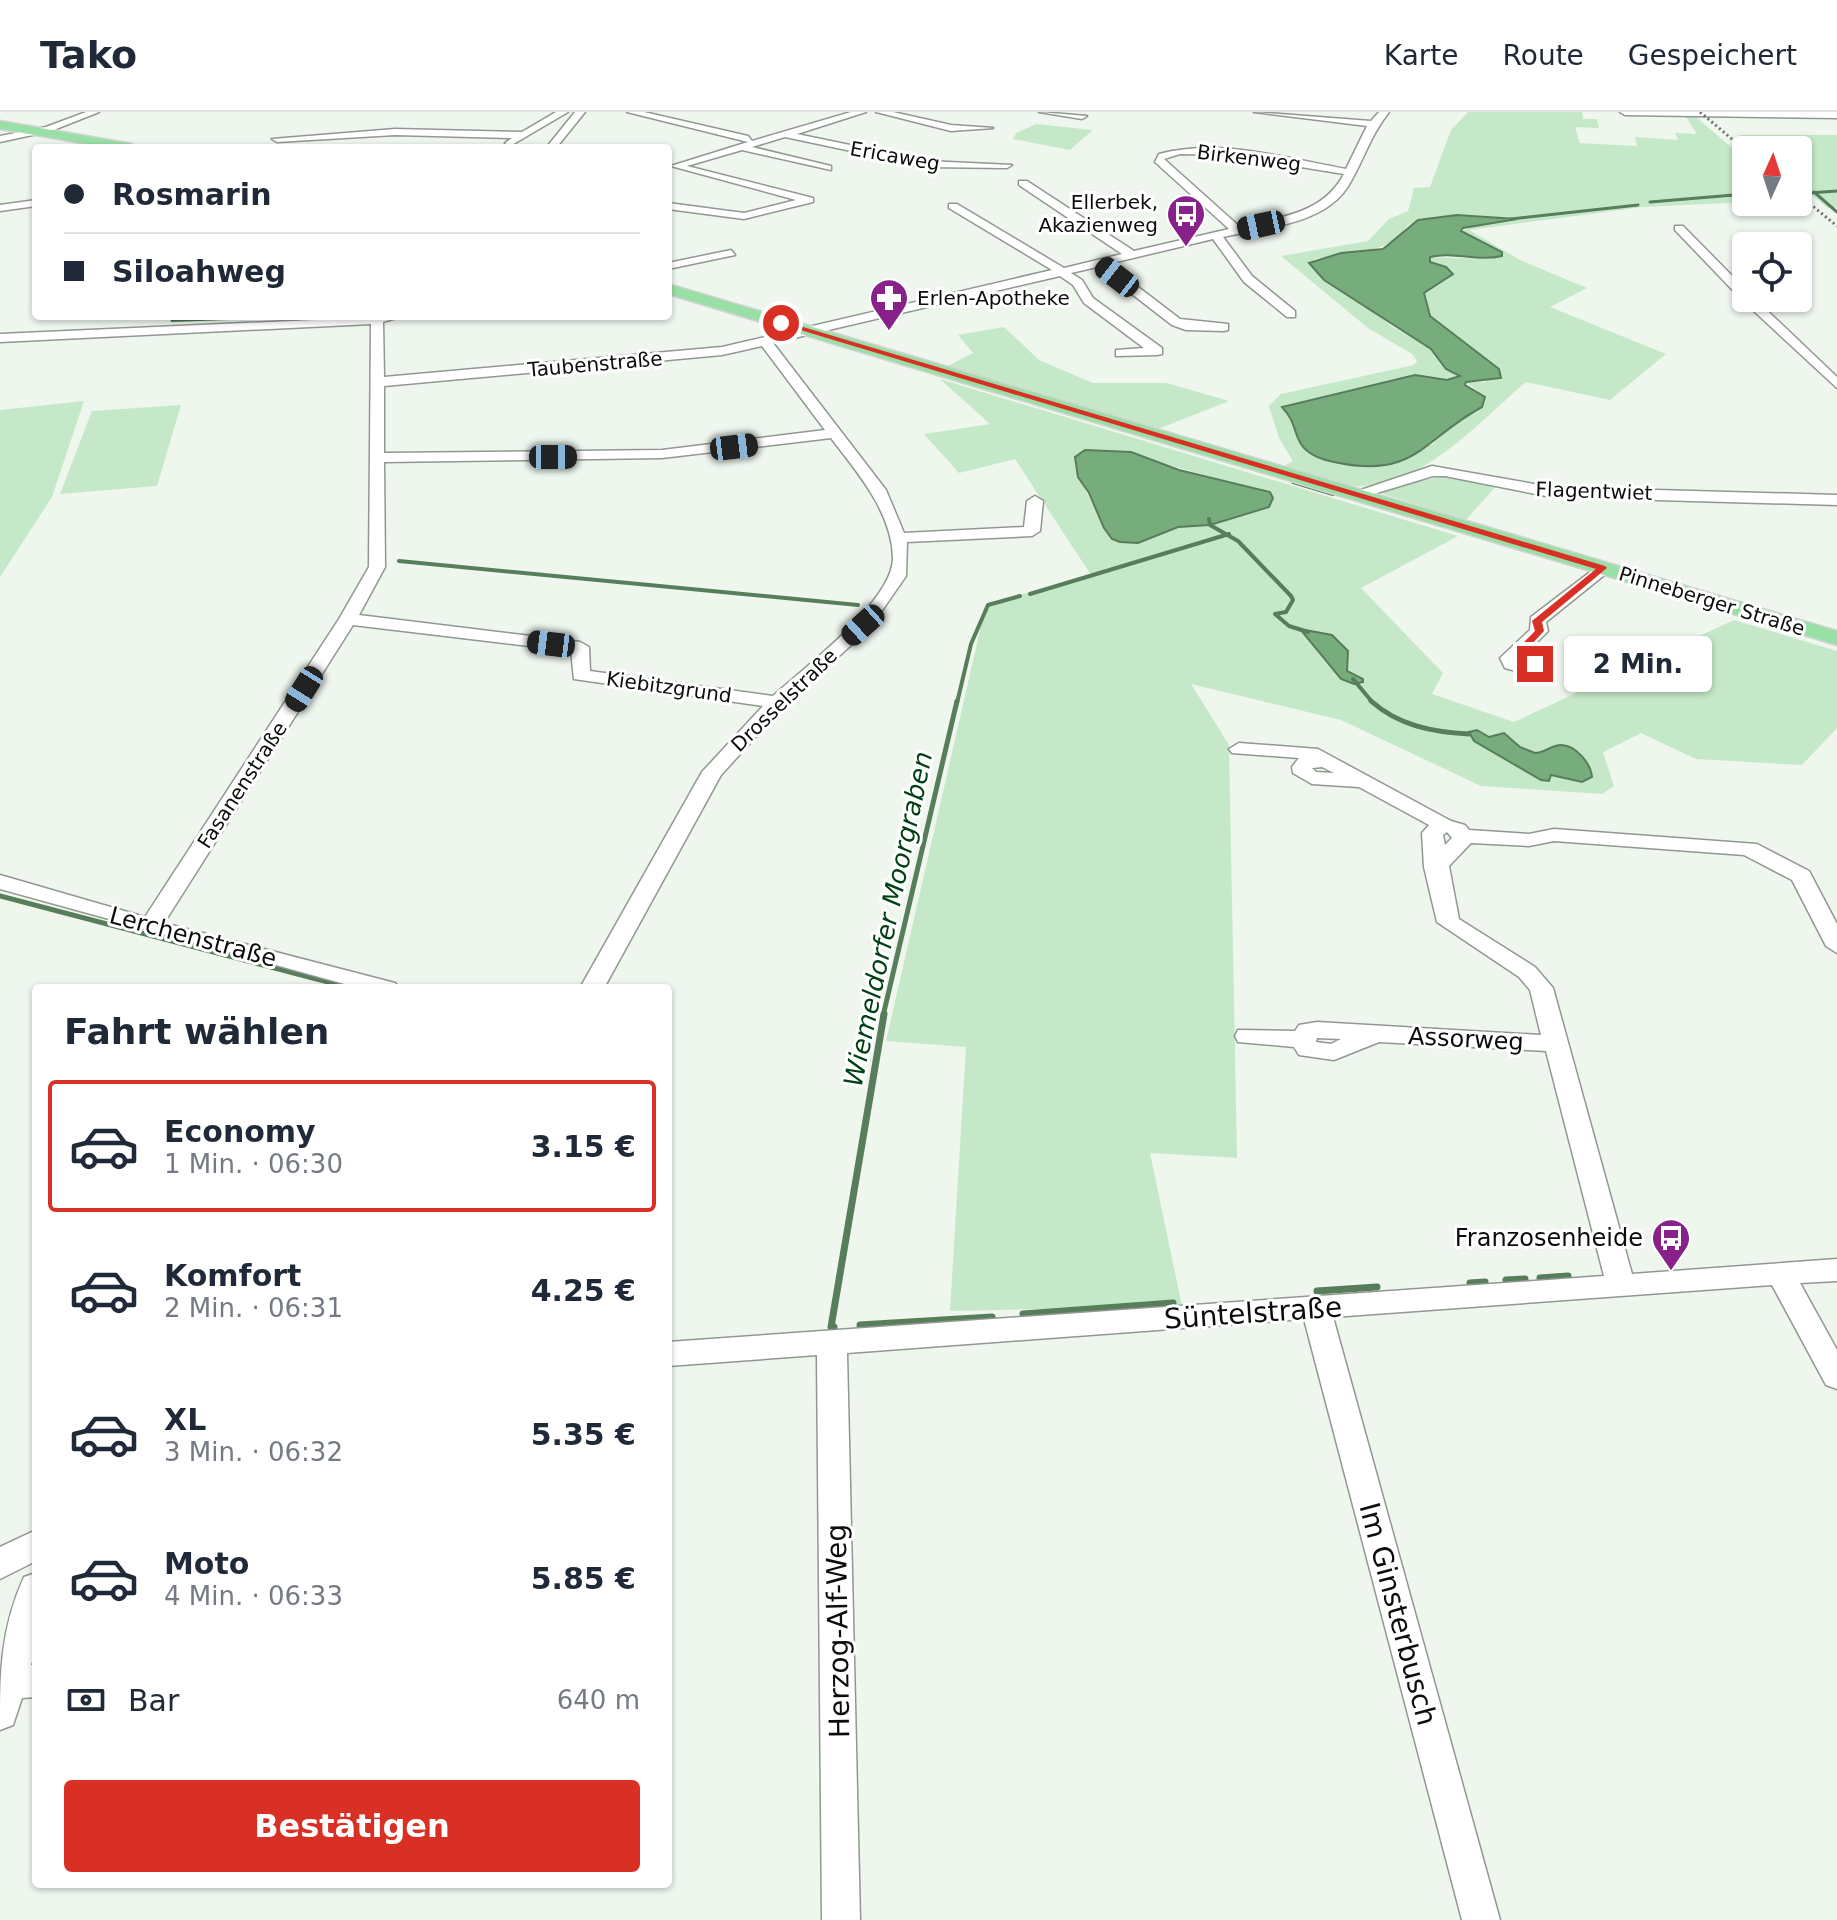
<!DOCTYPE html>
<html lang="de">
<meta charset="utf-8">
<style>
:root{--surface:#fff;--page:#f6f6f7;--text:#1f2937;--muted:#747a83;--line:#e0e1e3;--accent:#d93025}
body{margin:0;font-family:"DejaVu Sans",sans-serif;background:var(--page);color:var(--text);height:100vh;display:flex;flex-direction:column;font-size:30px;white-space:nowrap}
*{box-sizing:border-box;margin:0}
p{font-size:26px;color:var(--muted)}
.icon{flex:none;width:44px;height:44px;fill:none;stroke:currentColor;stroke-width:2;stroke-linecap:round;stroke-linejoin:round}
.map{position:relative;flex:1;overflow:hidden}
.drawer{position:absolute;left:32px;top:872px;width:640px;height:904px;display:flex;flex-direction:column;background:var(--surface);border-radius:8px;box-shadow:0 2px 6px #0004}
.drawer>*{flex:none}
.hud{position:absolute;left:32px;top:32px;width:640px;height:176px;border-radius:8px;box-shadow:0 2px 6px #0004;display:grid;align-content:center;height:176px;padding:0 32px;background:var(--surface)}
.needle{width:52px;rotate:3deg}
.tools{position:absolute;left:1732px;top:24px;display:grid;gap:16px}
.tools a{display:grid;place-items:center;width:80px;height:80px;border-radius:8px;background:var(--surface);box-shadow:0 2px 6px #0004;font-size:40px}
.end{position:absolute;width:36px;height:36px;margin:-18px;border:10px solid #d93025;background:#fff;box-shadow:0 0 0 4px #fff}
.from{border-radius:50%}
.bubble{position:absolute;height:56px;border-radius:8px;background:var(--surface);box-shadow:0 2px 6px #0004;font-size:26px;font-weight:700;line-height:56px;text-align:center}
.car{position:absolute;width:24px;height:48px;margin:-24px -12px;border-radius:10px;box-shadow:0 0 6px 2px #0007;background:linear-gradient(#222 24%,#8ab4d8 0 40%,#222 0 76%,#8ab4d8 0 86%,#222 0)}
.hud b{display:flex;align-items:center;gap:28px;height:76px;font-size:30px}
.hud b+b{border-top:2px solid var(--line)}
.hud i{width:20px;height:20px;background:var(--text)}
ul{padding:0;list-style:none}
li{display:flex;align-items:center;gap:24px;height:132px;margin:0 16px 12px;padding:0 16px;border:4px solid transparent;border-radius:8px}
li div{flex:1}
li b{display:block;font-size:30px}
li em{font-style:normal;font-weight:700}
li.active{border-color:var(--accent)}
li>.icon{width:72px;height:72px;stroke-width:1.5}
h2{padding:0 32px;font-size:36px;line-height:96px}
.pay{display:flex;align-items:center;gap:20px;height:88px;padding:0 32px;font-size:30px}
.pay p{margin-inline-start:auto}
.action{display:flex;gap:16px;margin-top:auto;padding:16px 32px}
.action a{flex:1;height:92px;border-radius:8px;background:var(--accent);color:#fff;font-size:32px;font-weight:700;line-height:92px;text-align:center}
header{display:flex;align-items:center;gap:48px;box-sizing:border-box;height:112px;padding:0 40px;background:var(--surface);border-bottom:2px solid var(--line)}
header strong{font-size:38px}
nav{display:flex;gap:44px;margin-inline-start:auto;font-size:28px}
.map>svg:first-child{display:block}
.green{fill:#c5e9c8;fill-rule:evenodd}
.water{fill:#77ad7d;stroke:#577d5b;stroke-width:2}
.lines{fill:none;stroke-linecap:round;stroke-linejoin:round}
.stream-far3{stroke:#577d5b;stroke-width:3}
.stream-far2{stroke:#577d5b;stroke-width:4}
.stream-far1{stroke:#577d5b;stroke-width:5}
.stream{stroke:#577d5b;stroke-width:7}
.minor-casing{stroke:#919891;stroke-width:3}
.major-casing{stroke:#d3d3d3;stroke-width:3}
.minor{fill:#fff;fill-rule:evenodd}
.major{fill:#98e0a6;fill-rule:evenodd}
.rail{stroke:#6e736e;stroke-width:3;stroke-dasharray:2 3;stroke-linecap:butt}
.wall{fill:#49774f}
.route{fill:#d93025}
.labels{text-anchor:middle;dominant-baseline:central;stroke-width:6;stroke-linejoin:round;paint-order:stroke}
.far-street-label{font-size:20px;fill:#0b0d0b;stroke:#fff}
.far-poi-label{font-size:20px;fill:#0b0d0b;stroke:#fff;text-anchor:end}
.street-label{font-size:24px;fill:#0b0d0b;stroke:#fff}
.poi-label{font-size:24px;fill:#0b0d0b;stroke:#fff;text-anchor:end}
.water-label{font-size:26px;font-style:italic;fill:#004113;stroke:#fff}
.near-street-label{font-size:28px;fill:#0b0d0b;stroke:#fff}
</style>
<header>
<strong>Tako</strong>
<nav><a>Karte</a><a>Route</a><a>Gespeichert</a></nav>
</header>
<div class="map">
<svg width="1837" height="1808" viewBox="0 0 1837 1808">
<rect width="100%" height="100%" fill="#eef6ee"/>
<path class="green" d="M1468,0H1582L1583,7H1597L1599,16L1575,15L1580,31L1637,34L1635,25L1678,28L1675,21L1697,22L1686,5H1696L1746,48V90H1749L1643,95L1469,118L1520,148L1587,176L1550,195L1666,242L1610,288L1526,270C1475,313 1416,384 1342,373C1322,370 1301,361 1282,355L1293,349L1279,326L1269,294L1281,282L1414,253L1417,249L1412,242L1368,216L1281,144L1368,129L1389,107L1408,99L1414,76L1430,75L1451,18ZM1477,103L1497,106L1461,119L1501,139L1491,147L1429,145L1430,150L1446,155L1432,176L1424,181L1429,204L1499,258L1485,270H1466L1485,285C1479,302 1446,315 1432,333L1301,332L1293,306L1283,294L1415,263L1447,268L1460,264L1446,257L1431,237L1391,214L1314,147C1350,141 1386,144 1408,113Z
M1036,12L1093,18L1070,38L1013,27L1016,21Z
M1739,23H1837V96H1828L1798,72V38H1757Z
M1004,215L1039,248L1093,271H1167L1229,289L1158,317L948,254L973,241L958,223Z
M940,267L1458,424L1361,476L1443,561L1432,582L1514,610L1734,508L1837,539V616L1802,653L1696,647L1641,621L1603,640L1614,674L1602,682L1481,674L1341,608L1191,572L1229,633L1237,1046L1150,1041L1182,1194L950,1199L966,935L886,929L986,492L1091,463L1015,347L959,361L924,322L990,312ZM1085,338L1141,345L1258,378L1237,402L1210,413L1178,415L1138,431L1112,427L1078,365L1075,351ZM1301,517C1333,520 1350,525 1347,560L1325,550ZM1484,623L1494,626L1498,623L1535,641L1558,633L1587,650L1592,665L1536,664L1482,632Z
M84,289L52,385L0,465V298Z
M181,293L157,374L60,382L92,299Z
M1449,363L1497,373L1466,408L1383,382L1384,377Z"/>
<path class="water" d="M1457,103L1517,107L1463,116L1461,119L1502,140V144C1477,150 1454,139 1430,145V150L1446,155L1453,162L1424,181L1430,204L1499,257L1501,266L1466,270L1465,273L1485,285L1482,295C1424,326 1416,366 1339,351C1327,349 1309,345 1301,332C1293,319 1296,310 1282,295L1415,263L1447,268L1460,264L1446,257L1431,237L1324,168L1309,151L1341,141L1383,137L1418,108Z
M1085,338L1131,340L1179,358L1270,380L1273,386L1269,395L1210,413L1178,415L1138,431L1120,430L1112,427L1104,416L1089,381L1078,365L1075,345Z
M1300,517L1332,523L1348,539L1347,559L1363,567V570L1354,572L1341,567Z
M1477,618L1489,625L1504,621L1520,635L1535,641C1545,641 1551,633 1561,633C1576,633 1591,652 1592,665L1582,670L1551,663L1549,669L1541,668L1474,629L1469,620Z"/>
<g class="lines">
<path class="stream-far3" d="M1814,80L1837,100
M1809,81L1837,79
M1650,90L1746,82
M1511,107L1638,93"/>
<path class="stream-far2" d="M1293,370L1333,382
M1209,407L1210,413L1238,429L1291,484L1293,488L1286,500L1275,502L1289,514L1308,520
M399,449L858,493
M1030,482L1229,422
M1353,567L1373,591
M957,591L971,532L988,493L1020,484"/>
<path class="stream-far1" d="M1371,589C1399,614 1433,620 1469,622
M0,784L351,876
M883,904L957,589"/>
<path class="stream" d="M1540,1166L1568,1164
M1506,1168L1525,1167
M1470,1171L1485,1170
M1317,1179L1377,1175
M1023,1202L1173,1191
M860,1213L992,1205
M834,1215H831L884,902"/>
<defs>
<path id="minor" d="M86,0H99L51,19L0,30V24L46,15Z
M556,0H568L510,34L505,31L512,26L395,23L277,30L272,27L395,17L522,20Z
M575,0H585L556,36H546Z
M627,0H644L748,24L752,29L851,0H866L797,22L927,49L1012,53L1007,56L927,55L785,25L752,35L831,54V58L742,38L687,54L813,86V90L744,107L668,97V91L744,101L796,88L671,54L748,30Z
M876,0H893L951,13L993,16L951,19Z
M1039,0L1087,4L1082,7Z
M1254,0L1371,9L1379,0H1389C1369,25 1363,51 1347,76C1322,113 1263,116 1223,125L1252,164L1295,199V205H1287L1244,170L1213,127L1108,152L1180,207L1228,212V218L1224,219L1186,218L1172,213L1097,155L1071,161L1082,168L1093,186L1162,236V242L1157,243L1116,244V238L1144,236L1084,191L1073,173L1060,164L773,231L886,378L904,421L1024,415L1027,389L1035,384L1043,389L1040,419L1032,424L907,430L906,464L870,516L784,594L721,663L604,876H580L702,660L763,594L574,567L571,539L353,513L164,811L395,871L399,876H359L0,777V763L145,805L339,507L369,455L371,212L0,230V222L403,204L383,210L384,265L722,235L1052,158L949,96V92H957L1064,156L1122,142L1019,73V69H1027L1134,139L1229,117L1155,50L1159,42C1220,26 1285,46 1346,57L1367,14ZM1180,42L1227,43L1344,62C1323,102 1280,105 1240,115L1164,47ZM762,234L825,318L662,338L384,341V274L722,243ZM831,326C857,360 892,400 893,446C893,489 804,556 773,584L590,559L589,535L580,530L359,503L385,455L384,350L662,346Z
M1620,0H1837V6L1625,3Z
M36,88V94L0,99V93Z
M1675,114H1683L1746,178V186H1754L1837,265V276L1743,189L1675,118Z
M731,138L735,143L668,157V151Z
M1432,354L1551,375L1837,383V393L1551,385L1445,364H1433L1357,387L1349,382Z
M1602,451L1610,456L1608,460L1546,510L1548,519L1535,532L1544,552C1533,565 1520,560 1505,556L1500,546L1530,518L1531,505Z
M1239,631L1318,637L1451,709L1465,713L1469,718L1529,722L1554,717L1757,732L1809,759L1837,812V841L1826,834L1792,768L1744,743L1554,729L1529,734L1471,731L1449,754L1459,807L1535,855L1553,876L1632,1162L1837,1147V1169L1800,1171L1837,1238V1277L1826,1273L1772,1173L1333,1205L1500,1808H1462L1304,1207L847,1241L860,1808H822L817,1243L668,1254V1230L1604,1164L1546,939L1379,930L1334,948L1299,943L1294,935L1238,930L1235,924L1238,918L1295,919L1299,913L1317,910L1541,923L1530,878L1519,865L1437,810L1424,755L1422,721L1429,713L1359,675L1312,672L1293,661L1292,655L1299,646L1232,641L1229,637ZM1322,655L1334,661L1316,660L1312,656ZM1447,720L1452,726L1445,733L1443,723ZM1317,926L1341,927L1331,932L1316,930Z
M36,1418V1449L0,1467V1435Z
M36,1461V1536L31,1553H36V1585L22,1586L13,1613L0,1618C0,1562 0,1518 24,1465Z"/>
<path id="major" d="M0,9L132,32L138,36H111L0,17Z
M668,172L1837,519V533L668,182Z"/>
</defs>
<use href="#minor" class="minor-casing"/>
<use href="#major" class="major-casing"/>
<use href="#minor" class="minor"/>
<use href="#major" class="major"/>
<path class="rail" d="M1700,0L1746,39
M1798,82L1837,114"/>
</g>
<path class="wall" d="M170,204H288L280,206L171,210Z"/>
<path class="route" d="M783,209L1605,454L1607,456L1542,510L1544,519L1531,533L1540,552L1532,554L1521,533L1535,519L1532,509L1596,457L777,211Z"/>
<defs>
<symbol id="bus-pin" viewBox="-11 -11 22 30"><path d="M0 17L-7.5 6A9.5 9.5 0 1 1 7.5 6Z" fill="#88228a" stroke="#fff"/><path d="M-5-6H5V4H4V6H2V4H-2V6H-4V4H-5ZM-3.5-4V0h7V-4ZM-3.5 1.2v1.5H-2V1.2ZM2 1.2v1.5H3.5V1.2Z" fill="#fff"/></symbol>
<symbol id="pharmacy-pin" viewBox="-11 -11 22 30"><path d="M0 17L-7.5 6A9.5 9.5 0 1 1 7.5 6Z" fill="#88228a" stroke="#fff"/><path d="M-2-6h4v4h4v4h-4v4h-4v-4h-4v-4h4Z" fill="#fff"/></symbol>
</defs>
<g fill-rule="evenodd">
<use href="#bus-pin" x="1164" y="80" width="44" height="60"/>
<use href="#pharmacy-pin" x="867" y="164" width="44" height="60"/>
<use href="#bus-pin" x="1649" y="1104" width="44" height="60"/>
</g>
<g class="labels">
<g class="far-street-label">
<text transform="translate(895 44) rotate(10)">Ericaweg</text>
<text transform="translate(1249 46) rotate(7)">Birkenweg</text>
<text transform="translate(595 252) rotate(-5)">Taubenstraße</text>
<text transform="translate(1594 379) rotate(2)">Flagentwiet</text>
<text transform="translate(1712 489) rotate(17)">Pinneberger Straße</text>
<text transform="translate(669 575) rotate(8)">Kiebitzgrund</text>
<text transform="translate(784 588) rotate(-44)">Drosselstraße</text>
<text transform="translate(242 673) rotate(-57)">Fasanenstraße</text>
</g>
<g class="far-poi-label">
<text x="1158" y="90">Ellerbek,<tspan x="1158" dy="23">Akazienweg</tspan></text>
<text x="917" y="186" text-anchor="start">Erlen-Apotheke</text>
</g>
<g class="street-label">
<text transform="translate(193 825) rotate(15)">Lerchenstraße</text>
<text transform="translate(1466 927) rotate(3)">Assorweg</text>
</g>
<g class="poi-label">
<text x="1643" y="1126">Franzosenheide</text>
</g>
<g class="water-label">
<text transform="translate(888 807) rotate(-78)">Wiemeldorfer Moorgraben</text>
</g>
<g class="near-street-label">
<text transform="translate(1253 1201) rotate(-4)">Süntelstraße</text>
<text transform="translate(1398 1502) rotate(75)">Im Ginsterbusch</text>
<text transform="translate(838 1519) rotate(-91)">Herzog-Alf-Weg</text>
</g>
</g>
</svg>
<div class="tools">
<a><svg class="needle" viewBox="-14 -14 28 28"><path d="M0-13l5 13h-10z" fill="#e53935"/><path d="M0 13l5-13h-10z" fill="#747a83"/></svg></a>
<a><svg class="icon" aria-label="locate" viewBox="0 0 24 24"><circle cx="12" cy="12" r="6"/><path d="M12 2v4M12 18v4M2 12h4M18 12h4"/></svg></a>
</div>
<i class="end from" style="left:781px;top:211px"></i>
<i class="end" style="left:1535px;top:552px"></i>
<div class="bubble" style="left:1564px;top:524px;width:148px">2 Min.</div>
<i class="car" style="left:1261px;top:113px;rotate:258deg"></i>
<i class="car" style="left:1117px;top:165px;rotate:308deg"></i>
<i class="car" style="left:734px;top:335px;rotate:83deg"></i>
<i class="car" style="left:553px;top:345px;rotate:90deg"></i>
<i class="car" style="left:863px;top:513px;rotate:228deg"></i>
<i class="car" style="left:551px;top:532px;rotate:277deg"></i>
<i class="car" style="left:304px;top:577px;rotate:212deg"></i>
<div class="hud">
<b><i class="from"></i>Rosmarin</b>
<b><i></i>Siloahweg</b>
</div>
<section class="drawer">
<h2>Fahrt wählen</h2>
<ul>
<li class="active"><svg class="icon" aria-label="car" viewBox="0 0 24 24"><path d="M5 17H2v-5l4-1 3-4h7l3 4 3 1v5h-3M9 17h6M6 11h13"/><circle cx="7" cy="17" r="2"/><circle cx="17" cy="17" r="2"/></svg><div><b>Economy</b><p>1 Min. · 06:30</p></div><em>3.15 €</em></li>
<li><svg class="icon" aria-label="car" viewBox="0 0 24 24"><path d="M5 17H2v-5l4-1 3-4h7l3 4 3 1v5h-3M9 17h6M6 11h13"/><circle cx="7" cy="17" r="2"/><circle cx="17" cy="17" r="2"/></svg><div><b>Komfort</b><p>2 Min. · 06:31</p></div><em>4.25 €</em></li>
<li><svg class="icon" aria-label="car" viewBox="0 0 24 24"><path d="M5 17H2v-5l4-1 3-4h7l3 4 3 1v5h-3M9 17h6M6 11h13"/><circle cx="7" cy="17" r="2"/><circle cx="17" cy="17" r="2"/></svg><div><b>XL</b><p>3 Min. · 06:32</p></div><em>5.35 €</em></li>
<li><svg class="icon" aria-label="car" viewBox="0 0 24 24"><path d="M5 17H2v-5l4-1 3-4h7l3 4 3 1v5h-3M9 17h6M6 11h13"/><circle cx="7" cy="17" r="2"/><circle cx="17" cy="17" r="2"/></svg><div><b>Moto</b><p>4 Min. · 06:33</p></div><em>5.85 €</em></li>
</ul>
<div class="pay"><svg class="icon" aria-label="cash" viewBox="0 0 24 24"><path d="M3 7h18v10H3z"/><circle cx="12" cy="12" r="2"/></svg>Bar<p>640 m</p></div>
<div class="action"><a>Bestätigen</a></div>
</section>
</div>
